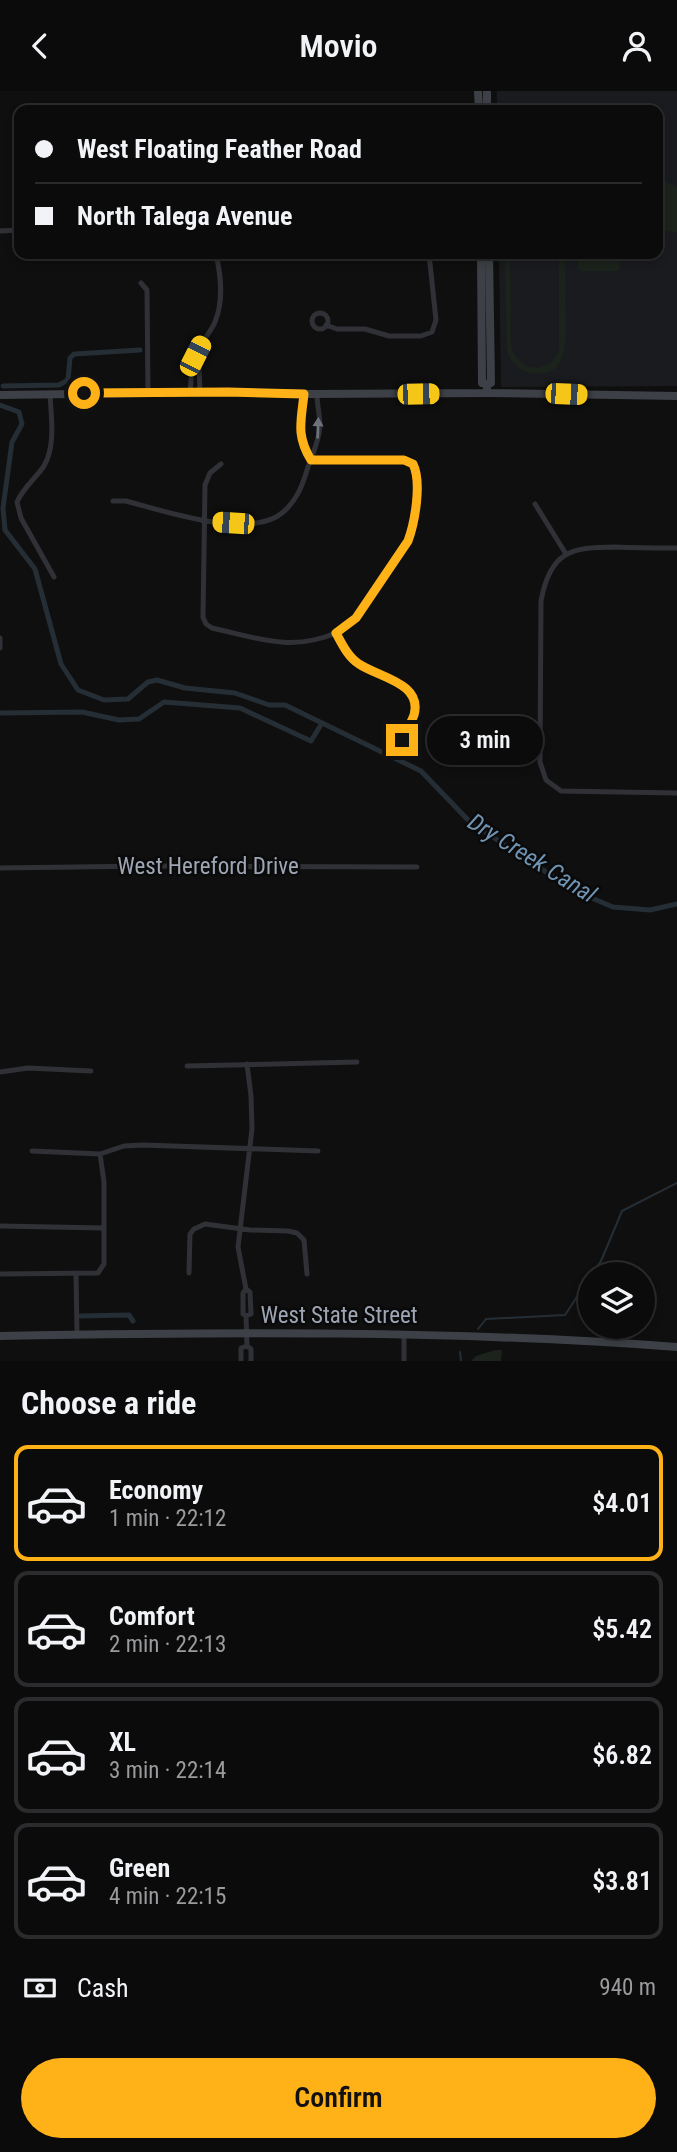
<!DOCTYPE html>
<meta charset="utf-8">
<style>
:root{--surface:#0b0b0c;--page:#19191a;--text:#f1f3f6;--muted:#9a9b9d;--line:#2b2b2d;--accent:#ffb218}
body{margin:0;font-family:"Roboto Condensed",sans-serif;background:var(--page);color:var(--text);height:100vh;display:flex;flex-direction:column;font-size:26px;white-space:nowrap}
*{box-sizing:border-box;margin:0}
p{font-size:23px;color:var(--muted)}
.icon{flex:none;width:38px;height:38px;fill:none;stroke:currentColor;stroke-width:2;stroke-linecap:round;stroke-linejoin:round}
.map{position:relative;height:1270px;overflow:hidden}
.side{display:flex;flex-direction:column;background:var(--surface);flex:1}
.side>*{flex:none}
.banner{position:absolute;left:14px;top:14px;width:649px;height:154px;border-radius:14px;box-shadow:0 4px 10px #0003,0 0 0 2px var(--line);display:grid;align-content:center;height:154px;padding:0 21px;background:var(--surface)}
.buttons{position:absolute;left:578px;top:1171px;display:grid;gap:14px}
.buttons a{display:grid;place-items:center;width:77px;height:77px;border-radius:50%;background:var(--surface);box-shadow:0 4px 10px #0003,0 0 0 2px var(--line);font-size:35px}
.end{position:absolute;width:32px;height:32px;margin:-16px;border:9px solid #ffb218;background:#111;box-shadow:0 0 0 4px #111}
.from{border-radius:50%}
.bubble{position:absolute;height:49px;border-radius:24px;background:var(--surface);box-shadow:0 4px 10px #0003,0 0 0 2px var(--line);font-size:23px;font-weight:600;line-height:49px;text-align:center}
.car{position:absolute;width:21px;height:42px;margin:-21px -10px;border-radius:9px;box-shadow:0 0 5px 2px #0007;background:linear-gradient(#f5c518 24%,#345 0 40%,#f5c518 0 76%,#345 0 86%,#f5c518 0)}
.banner b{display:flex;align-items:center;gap:24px;height:66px;font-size:26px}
.banner b+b{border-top:2px solid var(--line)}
.banner i{width:18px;height:18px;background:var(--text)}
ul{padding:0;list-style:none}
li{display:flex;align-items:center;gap:21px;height:116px;margin:0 14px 10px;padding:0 7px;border:4px solid var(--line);border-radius:14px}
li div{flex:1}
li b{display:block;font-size:26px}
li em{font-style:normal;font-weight:600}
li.active{border-color:var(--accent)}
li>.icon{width:63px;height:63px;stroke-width:1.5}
h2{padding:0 21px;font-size:32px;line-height:84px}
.pay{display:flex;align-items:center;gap:18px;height:77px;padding:0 21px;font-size:26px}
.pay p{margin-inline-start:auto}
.button{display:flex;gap:14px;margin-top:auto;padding:14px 21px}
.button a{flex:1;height:80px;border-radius:42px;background:var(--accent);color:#111;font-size:28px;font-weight:600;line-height:80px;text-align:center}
header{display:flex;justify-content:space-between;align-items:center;height:91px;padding:0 21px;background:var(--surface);font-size:32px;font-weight:600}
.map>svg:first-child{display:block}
.built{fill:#1a1b1e}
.green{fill:#1b231c}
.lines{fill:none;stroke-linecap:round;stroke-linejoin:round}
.stream{stroke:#252e35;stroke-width:2}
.canal{stroke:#252e35;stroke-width:5}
.street{stroke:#303136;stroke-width:5}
.secondary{stroke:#3d4046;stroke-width:8}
.oneway{fill:#6c717b}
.route{stroke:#ffb218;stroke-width:9}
.labels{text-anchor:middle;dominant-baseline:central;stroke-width:5;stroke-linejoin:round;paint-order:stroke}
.street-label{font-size:23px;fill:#9ea5b3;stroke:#0a0a0b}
.water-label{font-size:24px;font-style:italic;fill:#7194b3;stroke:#0a0a0b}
</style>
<header><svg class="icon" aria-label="back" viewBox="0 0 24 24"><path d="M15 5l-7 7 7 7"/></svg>Movio<svg class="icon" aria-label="person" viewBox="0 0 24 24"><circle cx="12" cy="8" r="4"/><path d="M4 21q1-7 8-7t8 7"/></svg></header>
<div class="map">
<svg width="677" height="1270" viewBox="0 0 677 1270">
<rect width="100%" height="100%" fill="#0f0f10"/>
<path class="built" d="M497,0H677V295L501,296L499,163H658V19H497Z"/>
<path class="green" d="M659,88L677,96V141L658,140Z
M507,163H513L510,174L511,254L514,264L526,275L539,277L552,271L559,260V172L557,163H563L564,166C566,181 565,196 565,210C566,236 573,290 531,282C519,280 512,272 507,261L505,173Z
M578,163H620V177L617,180H581L578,177Z
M495,1259H502L501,1270H471L476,1265Z"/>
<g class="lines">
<path class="stream" d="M592,1183L601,1170L622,1120L677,1092
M478,1238L486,1228L565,1224L590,1186
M460,1261L461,1270"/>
<path class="canal" d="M3,295L59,294L68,289L70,267L74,263L140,259
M0,314L19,321L22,333L12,351L3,417L5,439L35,478L61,573L78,599L104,609L128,608L148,591L157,589L185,597L235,602L269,614H285L421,680L470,731L575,800L613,816L650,819L677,813
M0,622L82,621L119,629L139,628L164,611L240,617L311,650L322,632
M80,1225L129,1224L133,1230"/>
<path class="street" d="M0,140L19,139
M141,192L147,199L148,302
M312 230a8 8 0 1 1 16 0a8 8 0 1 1-16 0Z
M326,234L337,238H365L389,245H421L432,241L436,229L429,163
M195,272C196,255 209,245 215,231C224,209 221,185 216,163
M190,301L192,277L195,272L199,276L200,301
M50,303C51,326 56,354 44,375C36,387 23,397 17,411L21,427L54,486
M304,303C301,330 296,344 311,369
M311,369H404L413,373C422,392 415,431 408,450L356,527L336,542
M221,373L210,382L205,394L203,526L206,533L212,537C257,547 291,561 336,542C342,553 348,566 359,573C378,586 423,592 414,624C411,632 406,641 402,649
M113,410H126C164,420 249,449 282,422C297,410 303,393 308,376C313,362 319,350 320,335C320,325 317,314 317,303
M535,413L566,463
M677,457C657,457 636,457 616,456C570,456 550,461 541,510L540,671L546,689L561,700L677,702
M0,547V557
M0,777L149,775L417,776
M187,975L357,971
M0,981L28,977L91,980
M32,1060L100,1063L124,1055L143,1054L318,1060
M0,1135L104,1137
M76,1182L77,1244
M189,1182L190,1143L194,1138L205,1133L250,1139L288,1140L297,1142L304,1149L307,1183
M0,1183L98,1182L104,1173V1091L100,1063
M246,1198L238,1156L252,1038L251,1005L247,973
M246,1225L251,1223L250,1201L246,1198L243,1202V1223L246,1225L247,1255
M241,1270V1257L247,1255L251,1258V1270
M404,1270V1243"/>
<path class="secondary" d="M478,0L479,19
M487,0V19
M481,163L482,292L487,293V302
M487,293L491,292L489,163
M0,304L228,301L311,303L487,302L677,305
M0,1245C226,1241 452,1239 677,1256"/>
</g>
<defs><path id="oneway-solid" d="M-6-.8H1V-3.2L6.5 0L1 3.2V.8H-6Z" transform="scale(1.75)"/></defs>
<use class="oneway" href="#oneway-solid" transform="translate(318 337) rotate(-88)"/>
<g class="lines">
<path class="route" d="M84,302L228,301L304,303C301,331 296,344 311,369H404L413,373C422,391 415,431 408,450L356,527L336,542C342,553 348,566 359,573C378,586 423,592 414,624C411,632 406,641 402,649"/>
</g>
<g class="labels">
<g class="street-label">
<text x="208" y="775">West Hereford Drive</text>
<text x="339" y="1224">West State Street</text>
</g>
<g class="water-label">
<text transform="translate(532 767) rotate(32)">Dry Creek Canal</text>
</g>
</g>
</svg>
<div class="buttons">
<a><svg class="icon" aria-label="layers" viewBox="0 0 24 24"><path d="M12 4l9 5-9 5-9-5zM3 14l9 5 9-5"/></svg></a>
</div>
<i class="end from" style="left:84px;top:302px"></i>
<i class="end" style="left:402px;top:649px"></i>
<div class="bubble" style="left:427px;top:625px;width:116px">3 min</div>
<i class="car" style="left:195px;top:265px;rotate:27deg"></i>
<i class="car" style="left:418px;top:303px;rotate:89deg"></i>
<i class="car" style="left:566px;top:303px;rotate:92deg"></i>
<i class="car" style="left:233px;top:432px;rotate:274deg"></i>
<div class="banner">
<b><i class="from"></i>West Floating Feather Road</b>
<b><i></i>North Talega Avenue</b>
</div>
</div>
<section class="side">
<h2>Choose a ride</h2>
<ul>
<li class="active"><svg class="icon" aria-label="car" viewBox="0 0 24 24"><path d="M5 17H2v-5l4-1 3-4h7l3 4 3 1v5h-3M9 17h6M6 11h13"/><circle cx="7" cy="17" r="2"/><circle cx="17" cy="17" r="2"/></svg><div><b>Economy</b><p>1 min · 22:12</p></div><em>$4.01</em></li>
<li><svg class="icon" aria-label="car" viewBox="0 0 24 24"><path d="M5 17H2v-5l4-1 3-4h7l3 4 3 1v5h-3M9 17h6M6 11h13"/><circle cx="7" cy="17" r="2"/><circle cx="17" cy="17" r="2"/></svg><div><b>Comfort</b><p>2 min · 22:13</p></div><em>$5.42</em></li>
<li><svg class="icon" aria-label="car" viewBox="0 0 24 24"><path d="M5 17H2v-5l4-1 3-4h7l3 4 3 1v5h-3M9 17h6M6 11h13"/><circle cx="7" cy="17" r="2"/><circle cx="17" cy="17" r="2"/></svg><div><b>XL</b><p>3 min · 22:14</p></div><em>$6.82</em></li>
<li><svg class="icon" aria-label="car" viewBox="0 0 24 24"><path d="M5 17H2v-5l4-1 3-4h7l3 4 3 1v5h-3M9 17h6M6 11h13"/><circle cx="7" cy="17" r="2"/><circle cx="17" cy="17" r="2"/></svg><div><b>Green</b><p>4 min · 22:15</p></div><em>$3.81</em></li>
</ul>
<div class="pay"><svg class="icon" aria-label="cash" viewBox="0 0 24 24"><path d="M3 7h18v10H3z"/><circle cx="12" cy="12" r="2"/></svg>Cash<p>940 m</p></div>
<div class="button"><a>Confirm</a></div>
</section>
